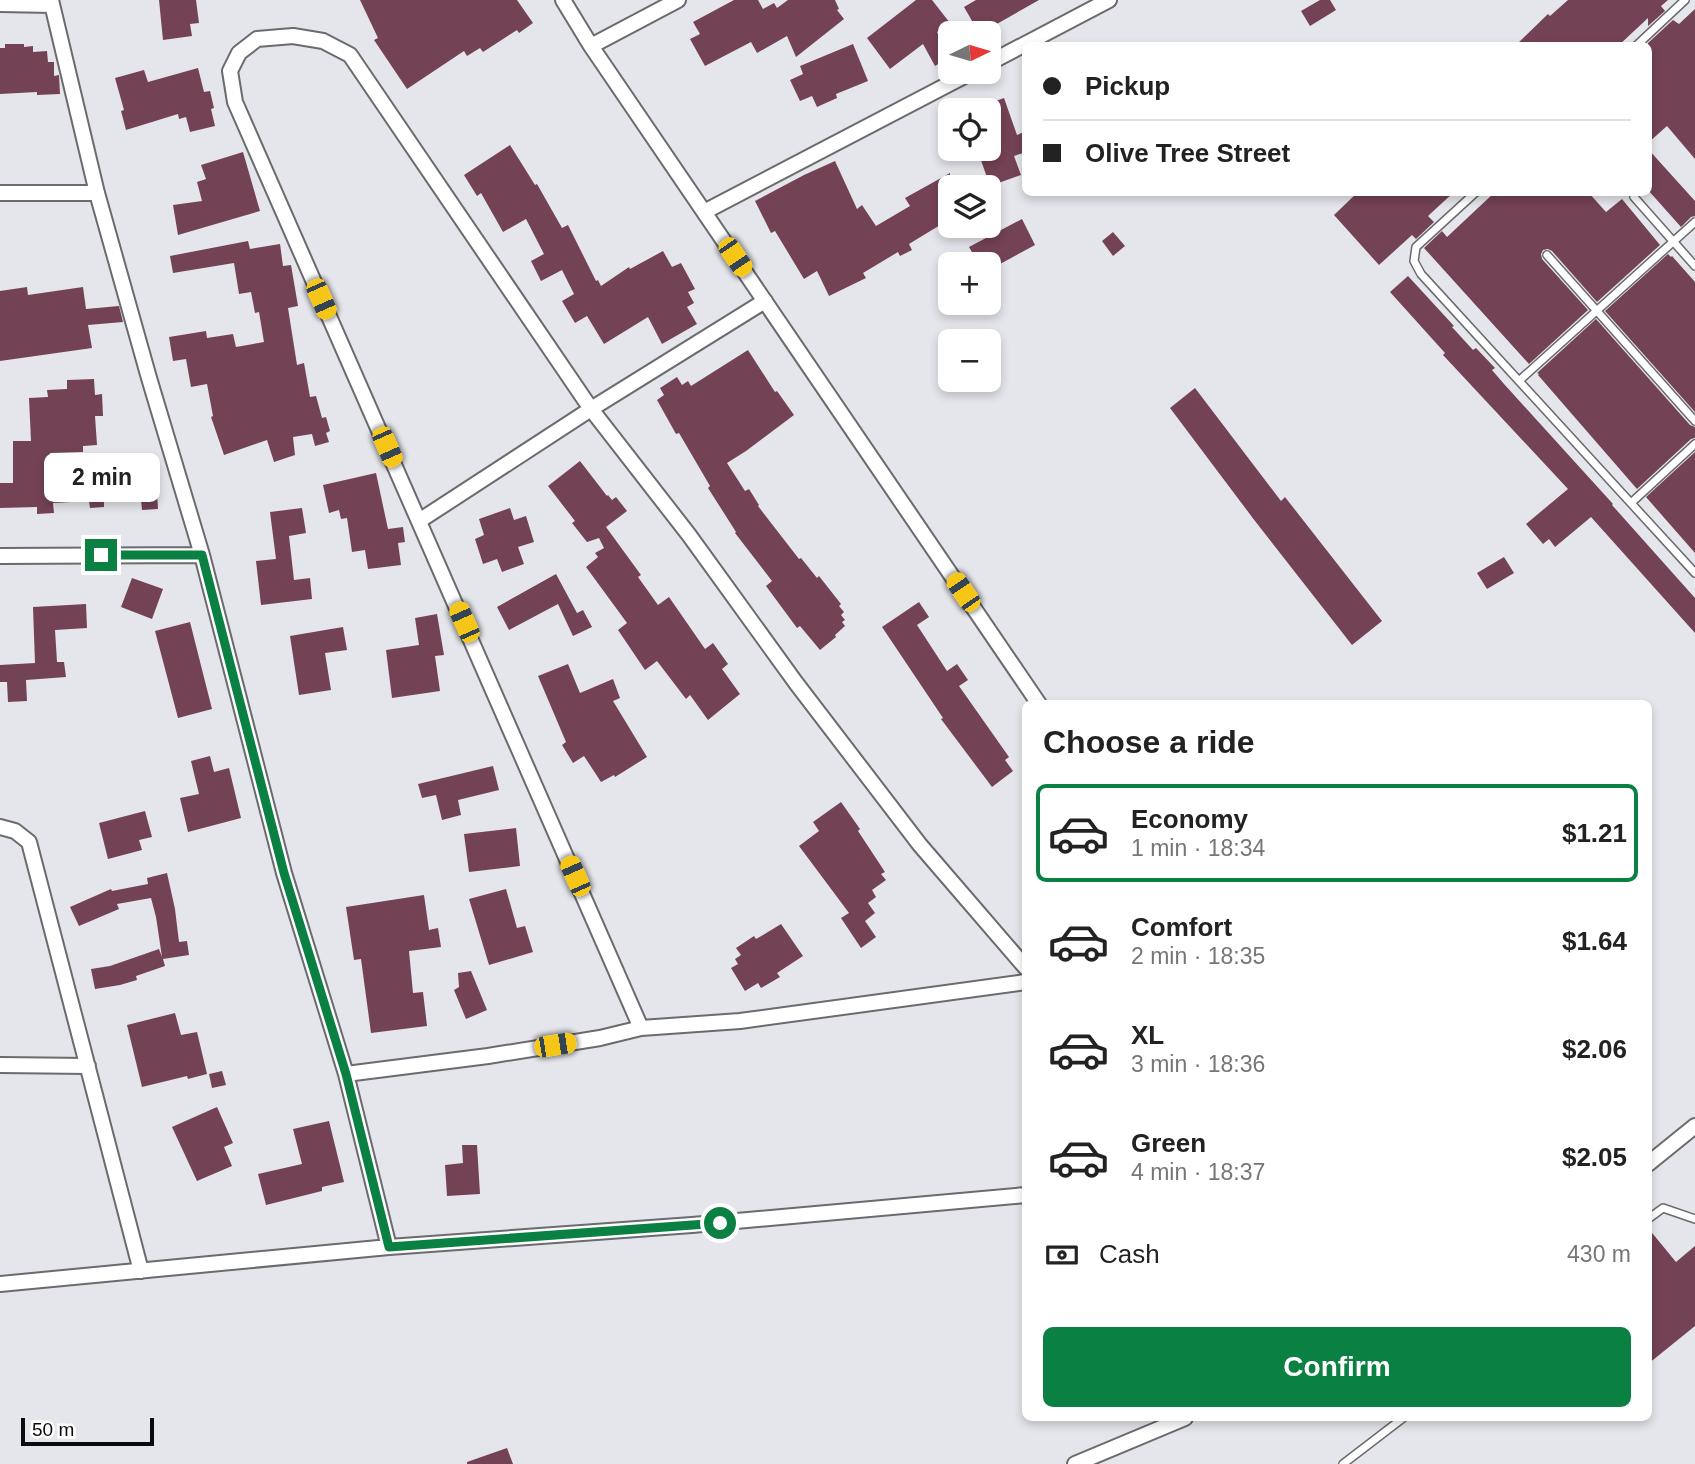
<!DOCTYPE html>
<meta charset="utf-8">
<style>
:root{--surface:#fff;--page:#f6f6f6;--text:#222;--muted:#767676;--line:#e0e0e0;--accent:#0b8043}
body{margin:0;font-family:Helvetica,sans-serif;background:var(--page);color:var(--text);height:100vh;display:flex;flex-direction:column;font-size:26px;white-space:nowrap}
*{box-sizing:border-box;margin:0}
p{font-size:23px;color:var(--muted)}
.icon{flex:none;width:38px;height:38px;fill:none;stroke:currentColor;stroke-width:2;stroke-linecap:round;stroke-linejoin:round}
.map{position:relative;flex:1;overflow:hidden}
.drawer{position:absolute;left:1022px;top:700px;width:630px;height:721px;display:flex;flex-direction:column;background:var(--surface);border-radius:10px;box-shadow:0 4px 10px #0003}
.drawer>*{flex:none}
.banner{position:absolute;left:1022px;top:42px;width:630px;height:154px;border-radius:10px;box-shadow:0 4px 10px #0003;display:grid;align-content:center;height:154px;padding:0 21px;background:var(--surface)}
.needle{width:46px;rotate:85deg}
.fabs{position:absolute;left:938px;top:21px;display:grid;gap:14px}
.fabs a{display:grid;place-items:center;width:63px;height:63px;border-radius:10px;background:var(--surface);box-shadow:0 4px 10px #0003;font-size:35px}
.scale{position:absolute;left:21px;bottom:18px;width:133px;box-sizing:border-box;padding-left:7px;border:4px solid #0b0b0d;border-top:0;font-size:19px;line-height:24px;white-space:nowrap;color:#0b0b0d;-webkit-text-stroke:5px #fff;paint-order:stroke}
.end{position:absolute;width:32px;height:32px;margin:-16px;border:9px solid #0b8043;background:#fff;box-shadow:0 0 0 4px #fff}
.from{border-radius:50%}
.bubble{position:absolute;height:49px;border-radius:10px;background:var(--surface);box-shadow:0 4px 10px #0003;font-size:23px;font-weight:800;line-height:49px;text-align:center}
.car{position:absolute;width:21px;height:42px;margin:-21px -10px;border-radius:9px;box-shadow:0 0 5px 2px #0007;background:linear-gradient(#f5c518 24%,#345 0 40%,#f5c518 0 76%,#345 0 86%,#f5c518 0)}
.banner b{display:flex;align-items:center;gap:24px;height:66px;font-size:26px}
.banner b+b{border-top:2px solid var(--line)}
.banner i{width:18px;height:18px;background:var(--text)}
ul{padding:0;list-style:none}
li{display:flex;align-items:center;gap:21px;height:98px;margin:0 14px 10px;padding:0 7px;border:4px solid transparent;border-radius:10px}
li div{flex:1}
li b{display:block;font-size:26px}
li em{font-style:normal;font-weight:800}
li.on{border-color:var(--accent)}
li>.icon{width:63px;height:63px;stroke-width:1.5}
h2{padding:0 21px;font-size:32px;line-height:84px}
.pay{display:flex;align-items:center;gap:18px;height:77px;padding:0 21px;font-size:26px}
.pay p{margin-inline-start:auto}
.primary-button{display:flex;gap:14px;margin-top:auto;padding:14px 21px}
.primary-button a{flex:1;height:80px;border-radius:10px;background:var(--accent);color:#fff;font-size:28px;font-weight:800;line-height:80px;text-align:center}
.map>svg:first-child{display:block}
.building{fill:#744255}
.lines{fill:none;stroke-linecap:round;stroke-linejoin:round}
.lane-casing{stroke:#6a6a6f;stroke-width:10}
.street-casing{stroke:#6a6a6f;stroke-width:18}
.lane{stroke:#fff;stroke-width:7}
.street{stroke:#fff;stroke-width:14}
.route{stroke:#0b8043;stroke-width:9}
</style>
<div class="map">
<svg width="1695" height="1464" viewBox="0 0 1695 1464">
<rect width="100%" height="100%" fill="#e5e6eb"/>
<path class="building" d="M159,0H196L199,23L190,24L192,36L163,40Z
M360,0H517L533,23L519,33L517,30L483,52L480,48L467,56L464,51L407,89L374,40L378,38Z
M734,0H758L763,9L774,3L777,8L788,0H835L839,9L837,10L844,19L796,57L787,36L757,53L751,42L705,66L690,39L700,34L693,22Z
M916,0H932L950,23L937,32L950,57L935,66L923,44L890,69L867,38Z
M976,0H1039L981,33H979L964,7Z
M1320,0H1330L1336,10L1310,26L1301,11Z
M1568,0H1668L1661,6L1665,11L1648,26V18L1618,46H1515L1548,14L1550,16Z
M1695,9V159L1667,126L1648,143V43L1673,20L1679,24Z
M5,44H24V47L33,46V52L47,51L48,62H54V76L59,75L60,94L37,95V92L0,94V48H5Z
M853,44L868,81L836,94L837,98L817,107L812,96L800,101L790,80L803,74L800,66Z
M198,68L204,92L210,91L214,108L211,109L215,126L190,132L186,117L179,119L178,114L126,130L121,111L124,110L115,78L144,70L148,82Z
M1004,98L1017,135L1026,131V152L1014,156L1021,175L990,186L977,149H989V110H987L985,105Z
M510,145L535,185L537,184L562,228L568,225L596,281L598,280L601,286L629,267L630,269L663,251L672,267L681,263L695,289L688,292L694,303L687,307L697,324L662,344L648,317L604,344L587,316L575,323L562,301L574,294L562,270L541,281L531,261L544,254L526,219L503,232L481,193L477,196L464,175Z
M1648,149L1695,201V216L1691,217L1681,227L1648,190Z
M243,152L260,211L178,235L173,205L202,201L197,182L206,179L201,165Z
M835,161L857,209L862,205L876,226L910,206L905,198L950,173V219L909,244L912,250L900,256L898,252L863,273L866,278L829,296L817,271L804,279L775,231L771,233L755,201L804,175Z
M1358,192H1454L1428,216L1434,222L1416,239L1412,235L1379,265L1334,215Z
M1495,192H1588L1606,212L1622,199L1660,245L1597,302L1552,251L1548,249L1543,250L1541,254L1542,259L1588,310L1529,364L1424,248L1442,231L1447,237Z
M1022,219L1035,245L989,270V264H979L969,247Z
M1113,232L1125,246L1113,256L1102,241Z
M248,241L250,249L280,244L283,266L291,265L298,306L288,308L297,365L304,363L310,397L316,396L322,418L326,417L330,431L326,433L329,442L315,446L312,434L293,437L295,455L274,462L267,440L224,455L211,417L213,416L207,384L191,387L186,359L173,361L169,337L206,331L207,338L233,334L236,347L264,342L259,312L255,313L251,292L239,294L234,263L173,273L170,256Z
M1668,254L1671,257L1672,256L1695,282V412L1605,311Z
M1408,276L1454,326L1452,327L1473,350L1476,348L1495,368L1492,370L1504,384L1613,504L1612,505L1695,598V633L1591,517L1555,547L1549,539L1543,544L1526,524L1568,489L1443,355L1445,353L1390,292Z
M27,287L28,295L83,287L86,309L119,306L123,322L88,325L92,348L0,361V291Z
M1596,319L1690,425L1695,427V438L1691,439L1637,489L1538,375L1539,374L1537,373Z
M748,350L775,392L777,391L794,415L746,451L727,463L745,491L749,489L759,505L758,506L799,559L801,558L817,578L819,576L841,604L839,606L844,612L841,615L845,620L842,622L845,626L835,635L836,637L820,650L800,626L797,628L766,586L772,581L735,533L736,532L708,488L710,486L679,433L676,434L657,400L664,395L660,388L677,377L682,385L688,381L691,386Z
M94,379L95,395L102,394L103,416H95L97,445L83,446V452L50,453L53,480L88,478V476L103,475V479L156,475L158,509L142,510L141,499L104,502V507L90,508L89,501L53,503L54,513L37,514V507L0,508V483H13V441H31L29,398L48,397L47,390L67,389V380Z
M1195,388L1281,501L1285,497L1382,621L1352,645L1255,521L1170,408Z
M1695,452V553L1646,497Z
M580,461L607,496L608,495L612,500L616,497L627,511L606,527L641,575L638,577L658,605L669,597L705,649L713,643L728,664L722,669L740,694L708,720L690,695L686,699L657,661L645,670L618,630L627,623L586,567L598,557L595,553L604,548L599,538L587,542L572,523L575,521L548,486Z
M376,473L388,529L403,527L405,542L398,543L401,565L368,569L365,550L352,552L347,518L341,519L339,510L329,513L323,485Z
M302,508L306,533L289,536L294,580L310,578L312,599L261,605L256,561L276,559L270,512Z
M510,508L514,520L526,516L534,542L518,547L524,564L502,572L497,559L483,564L475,539L484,535L479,519Z
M1504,557L1514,573L1487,589L1477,573Z
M556,574L577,613L583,610L592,627L573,636L558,604L509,630L497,607Z
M132,578L163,589L152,619L121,607Z
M919,602L929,617L917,625L947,671L957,664L968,680L959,686L1009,757L1005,760L1013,771L992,787L941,719L943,718L882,627Z
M86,604L87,628L55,630L57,662H64L66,677L26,680L27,701L8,702L7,682H0V665L35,663L33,607Z
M437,614L444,655L435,656L440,691L392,698L386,650L419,645L415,618Z
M190,622L212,709L178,718L155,631Z
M343,627L347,650L325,653L331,690L299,695L290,636Z
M568,664L580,693L613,679L620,698L613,701L647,757L615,777L614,775L601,782L584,756L573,763L562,745L566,742L538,676Z
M210,756L214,772L229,768L241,818L188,832L180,798L199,794L191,761Z
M493,766L499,790L458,800L461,815L442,820L436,795L422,798L418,784Z
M841,802L860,829L858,831L885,872L881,874L886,880L872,890L876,897L868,903L875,913L865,921L876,937L861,948L841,918L849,913L799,846L819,831L813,822Z
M145,811L152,837L139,840L142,850L108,859L99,823Z
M516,828L520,866L469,872L464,834Z
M167,873L175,909L179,942L187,941L189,955L163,959L165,966L136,976L137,980L120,985L95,989L91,969L110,966L159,949L162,957L156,917L151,898L117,904L119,909L79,926L70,907L111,889L112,891L148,884L147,878Z
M506,889L517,928L525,926L533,952L489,965L469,899Z
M424,895L429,930L438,928L441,947L409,951L413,993L423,992L427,1026L371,1033L361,959L354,960L346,907Z
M781,924L803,956L777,973L780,977L761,988L758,983L745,991L731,968L738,964L735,959L741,955L736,948L754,936L756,939L763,935Z
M471,971L487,1010L466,1019L454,990L459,987L458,973Z
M175,1013L181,1035L197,1032L207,1074L188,1079L187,1076L142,1087L127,1025Z
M222,1071L226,1085L212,1088L209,1074Z
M217,1107L233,1143L224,1147L232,1166L197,1181L172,1127Z
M329,1121L344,1182L322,1187V1191L266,1205L258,1174L302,1164L293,1129Z
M462,1145H477L480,1194L447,1196L445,1165L463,1163Z
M1648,1228L1676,1262L1695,1246V1326L1648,1364Z
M507,1448L513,1464H467V1462Z"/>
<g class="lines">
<defs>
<path id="lane" d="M1636,46L1685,0
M1476,192L1416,247L1414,261L1421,274L1695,573
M1634,197L1695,266
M1547,255L1695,421
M1520,380L1695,222
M1631,503L1695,444
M1648,1219L1663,1208L1695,1219
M1343,1464L1403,1418"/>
<path id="street" d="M51,0L97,193L149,378L202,555L284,873L346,1074L389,1247
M563,0L591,46L1039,704
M0,4L52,5
M591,46L678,0
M989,63L1109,0
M0,193H97
M704,212L972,72
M419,521L591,409L765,301
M0,556L202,555
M0,827L15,831L29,842L141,1271
M641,1028L235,102L230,71L239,53L257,39L293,36L323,41L350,55L591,409L689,535L796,683L920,845L1026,968
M0,1065L88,1066
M346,1074L488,1056L600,1038L641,1028L740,1021L1026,982
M1648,1164L1695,1126
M0,1284L389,1247L692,1225L1026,1195
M1075,1464L1185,1418"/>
</defs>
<use href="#lane" class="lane-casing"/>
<use href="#street" class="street-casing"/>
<use href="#lane" class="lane"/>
<use href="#street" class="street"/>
</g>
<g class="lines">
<path class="route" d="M101,555H202L284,873L346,1074L389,1247L720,1223"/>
</g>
</svg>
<div class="fabs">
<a><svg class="needle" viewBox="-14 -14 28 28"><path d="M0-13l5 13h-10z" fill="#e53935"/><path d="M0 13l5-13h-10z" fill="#767676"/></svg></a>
<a><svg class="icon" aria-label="locate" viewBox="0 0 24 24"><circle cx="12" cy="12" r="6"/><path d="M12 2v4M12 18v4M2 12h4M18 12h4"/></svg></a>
<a><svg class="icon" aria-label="layers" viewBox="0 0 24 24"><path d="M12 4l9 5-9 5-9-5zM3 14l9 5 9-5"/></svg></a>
<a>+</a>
<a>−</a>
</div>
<div class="scale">50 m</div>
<i class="end from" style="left:720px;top:1223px"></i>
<i class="end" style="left:101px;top:555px"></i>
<div class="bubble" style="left:44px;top:453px;width:116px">2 min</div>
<i class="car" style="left:735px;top:257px;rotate:146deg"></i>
<i class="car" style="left:321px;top:299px;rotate:156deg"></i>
<i class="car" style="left:387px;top:447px;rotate:156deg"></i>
<i class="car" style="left:963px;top:592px;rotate:326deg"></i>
<i class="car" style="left:464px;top:622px;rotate:336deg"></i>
<i class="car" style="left:575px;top:876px;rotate:336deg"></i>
<i class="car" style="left:555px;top:1045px;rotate:81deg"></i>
<div class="banner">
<b><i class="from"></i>Pickup</b>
<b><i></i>Olive Tree Street</b>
</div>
<section class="drawer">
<h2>Choose a ride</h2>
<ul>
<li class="on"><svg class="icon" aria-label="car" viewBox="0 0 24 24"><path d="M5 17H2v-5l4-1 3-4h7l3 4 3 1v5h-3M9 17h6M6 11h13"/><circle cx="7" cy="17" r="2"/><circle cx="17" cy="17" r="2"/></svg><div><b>Economy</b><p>1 min · 18:34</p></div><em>$1.21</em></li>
<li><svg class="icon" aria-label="car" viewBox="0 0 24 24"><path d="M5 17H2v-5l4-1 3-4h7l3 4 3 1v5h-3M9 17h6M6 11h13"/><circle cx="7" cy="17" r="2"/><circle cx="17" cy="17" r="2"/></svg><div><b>Comfort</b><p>2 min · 18:35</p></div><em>$1.64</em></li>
<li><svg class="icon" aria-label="car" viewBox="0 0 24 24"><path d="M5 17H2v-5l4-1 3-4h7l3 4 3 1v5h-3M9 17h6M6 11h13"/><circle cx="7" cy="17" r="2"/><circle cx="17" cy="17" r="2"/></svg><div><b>XL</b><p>3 min · 18:36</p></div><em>$2.06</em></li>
<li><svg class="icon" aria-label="car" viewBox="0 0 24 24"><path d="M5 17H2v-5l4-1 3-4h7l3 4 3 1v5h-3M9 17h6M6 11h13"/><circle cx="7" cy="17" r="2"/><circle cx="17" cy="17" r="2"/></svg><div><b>Green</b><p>4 min · 18:37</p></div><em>$2.05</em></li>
</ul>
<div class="pay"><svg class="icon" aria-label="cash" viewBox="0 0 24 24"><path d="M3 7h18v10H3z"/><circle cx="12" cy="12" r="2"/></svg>Cash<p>430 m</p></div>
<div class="primary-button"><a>Confirm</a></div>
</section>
</div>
